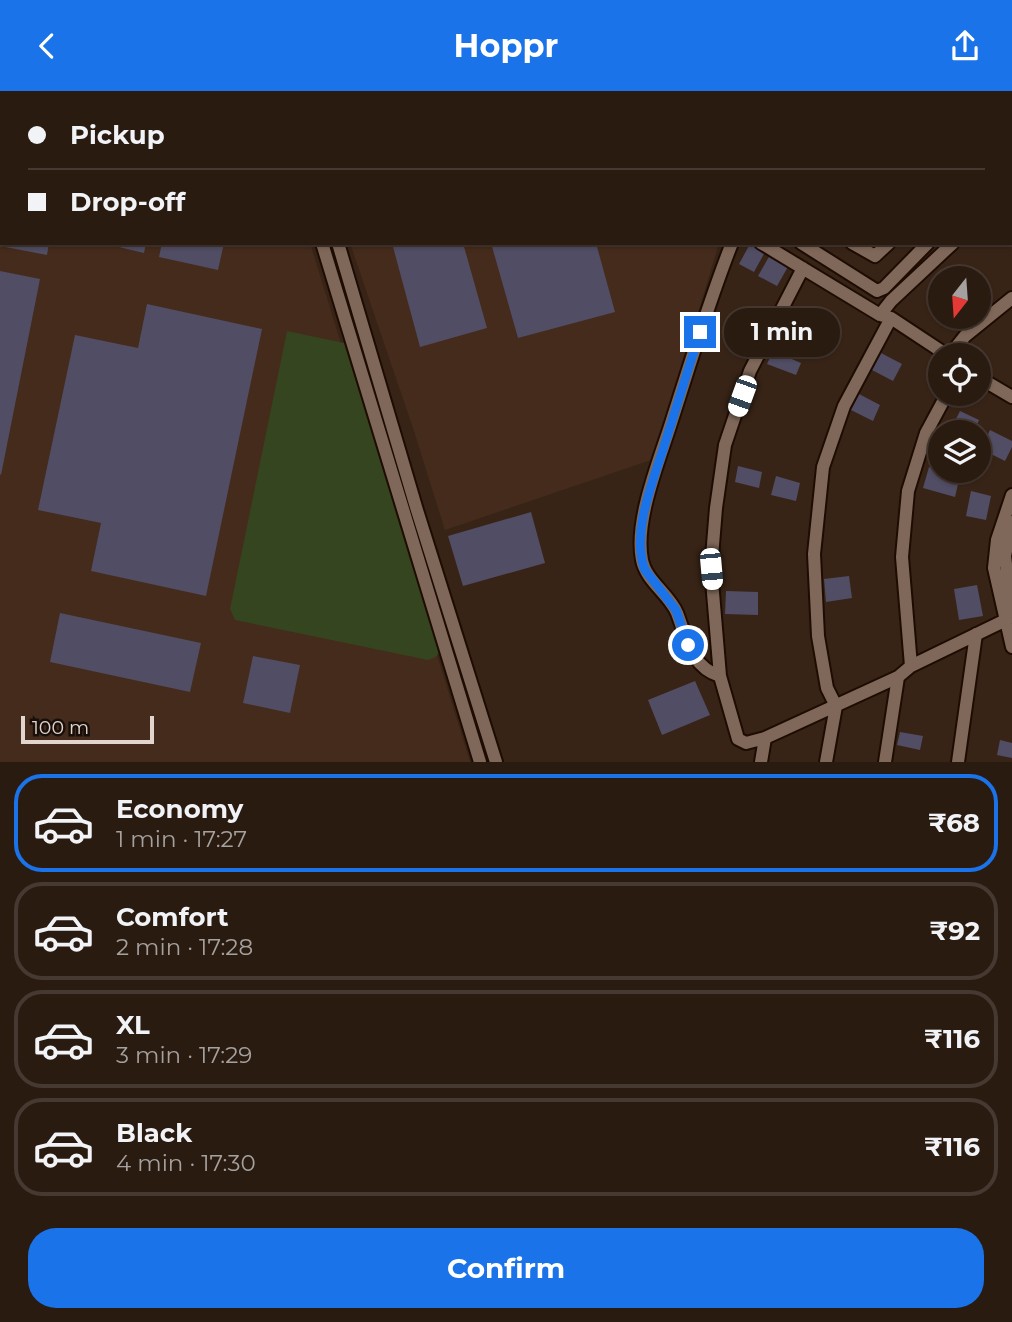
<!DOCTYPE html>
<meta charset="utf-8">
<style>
:root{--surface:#2a1b11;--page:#36281f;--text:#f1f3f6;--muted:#a5a19f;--line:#463931;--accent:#1a73e8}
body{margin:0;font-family:Montserrat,sans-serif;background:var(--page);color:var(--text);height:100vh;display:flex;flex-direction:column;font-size:26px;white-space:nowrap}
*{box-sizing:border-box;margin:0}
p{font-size:23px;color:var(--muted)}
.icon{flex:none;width:38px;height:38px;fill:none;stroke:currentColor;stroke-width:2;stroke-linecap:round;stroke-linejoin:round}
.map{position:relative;height:671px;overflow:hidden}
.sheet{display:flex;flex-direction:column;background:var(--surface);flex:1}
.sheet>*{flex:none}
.top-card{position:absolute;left:0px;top:0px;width:1013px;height:154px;box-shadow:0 2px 5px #0004,0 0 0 2px var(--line);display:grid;align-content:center;height:154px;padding:0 28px;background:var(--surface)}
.needle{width:46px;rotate:197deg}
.buttons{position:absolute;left:928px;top:175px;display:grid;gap:14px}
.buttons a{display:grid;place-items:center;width:63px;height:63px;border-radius:50%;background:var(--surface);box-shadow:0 2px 5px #0004,0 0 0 2px var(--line);font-size:35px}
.scale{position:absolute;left:21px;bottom:18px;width:133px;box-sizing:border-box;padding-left:7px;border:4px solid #e2d5cd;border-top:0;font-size:19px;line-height:24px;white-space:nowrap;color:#e2d5cd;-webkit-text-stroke:5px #180f0a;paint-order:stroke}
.end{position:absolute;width:32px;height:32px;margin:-16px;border:9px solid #1a73e8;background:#fff;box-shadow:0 0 0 4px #fff}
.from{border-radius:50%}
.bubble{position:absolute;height:49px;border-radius:24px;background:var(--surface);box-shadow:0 2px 5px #0004,0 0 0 2px var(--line);font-size:23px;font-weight:700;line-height:49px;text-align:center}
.car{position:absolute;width:21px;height:42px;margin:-21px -10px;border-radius:9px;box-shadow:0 0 5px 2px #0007;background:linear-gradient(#fff 24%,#345 0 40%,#fff 0 76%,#345 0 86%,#fff 0)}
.top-card b{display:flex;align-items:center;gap:24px;height:66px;font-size:26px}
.top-card b+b{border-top:2px solid var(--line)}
.top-card i{width:18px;height:18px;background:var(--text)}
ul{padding:12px 0 0;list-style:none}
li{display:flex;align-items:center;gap:21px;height:98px;margin:0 14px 10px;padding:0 14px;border:4px solid var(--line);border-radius:28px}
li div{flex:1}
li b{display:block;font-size:26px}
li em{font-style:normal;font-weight:700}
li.current{border-color:var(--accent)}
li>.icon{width:63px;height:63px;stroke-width:1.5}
.action{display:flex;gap:14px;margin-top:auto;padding:14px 28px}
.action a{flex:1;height:80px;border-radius:28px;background:var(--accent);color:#fff;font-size:28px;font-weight:700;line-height:80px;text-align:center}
header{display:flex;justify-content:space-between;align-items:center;height:91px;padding:0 28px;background:var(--accent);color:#fff;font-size:32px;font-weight:700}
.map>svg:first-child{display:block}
.built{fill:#452b1b}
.green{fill:#35451f}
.building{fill:#504d64}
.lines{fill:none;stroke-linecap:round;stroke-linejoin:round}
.minor-casing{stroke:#1e0c03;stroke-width:16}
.minor{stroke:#7f6859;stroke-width:12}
.route{stroke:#1a73e8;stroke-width:9}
</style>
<header><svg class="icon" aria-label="back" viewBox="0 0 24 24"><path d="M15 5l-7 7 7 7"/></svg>Hoppr<svg class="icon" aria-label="share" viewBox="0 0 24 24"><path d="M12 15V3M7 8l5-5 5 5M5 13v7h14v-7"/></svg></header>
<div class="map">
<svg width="1012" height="671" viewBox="0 0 1012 671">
<rect width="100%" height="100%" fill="#382417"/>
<path class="built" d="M38,0H263V2H33Z
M0,12H2V152H310L470,671H0Z
M350,152H719L654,368L445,439L413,337Z"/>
<path class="green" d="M287,240L344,252L439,555C440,564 437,566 428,569L235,529L230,518Z"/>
<path class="building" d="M0,152H49L47,164L0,155Z
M102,152H146L144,162Z
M162,152H224L218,179L159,166Z
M392,152H463L487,237L420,256Z
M491,152H596L615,221L518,247Z
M750,153L765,161L754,181L739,173Z
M770,164L789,174L777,195L758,185Z
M0,180L40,188L1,384L0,383Z
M147,213L262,238L206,505L91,480L101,432L38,419L75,244L138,257Z
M789,245L808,253L803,267L784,260Z
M773,260L801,272L796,284L767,273Z
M881,262L902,273L893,290L872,279Z
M859,303L880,314L873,330L851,319Z
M960,320L979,329L974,341L950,340Z
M990,339L1012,350V356L1005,370L981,358Z
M738,375L762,381L759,397L735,391Z
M929,376L960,385L955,406L923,397Z
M776,385L800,392L796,410L771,404Z
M971,400L991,405L986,429L966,425Z
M531,421L545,472L463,495L448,445Z
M849,485L852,507L826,511L824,488Z
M977,494L983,525L959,529L954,498Z
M726,500L758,501V524L725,523Z
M60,522L201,552L190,601L50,571Z
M253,565L300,574L290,622L243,612Z
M695,590L710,624L662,644L648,609Z
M900,641L923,645L920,659L897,654Z
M1000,649L1012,652V667L997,664Z"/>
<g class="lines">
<defs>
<path id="minor" d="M276,0V2
M295,0L296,2
M874,2L876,0
M969,2L973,0
M1012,53V52
M1012,106V105
M322,152L480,671
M338,152L416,416L496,671
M761,152L880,224L891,227L947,264
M801,152L877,200L884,197L928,152
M852,152L875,165L889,152
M803,177L750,280L725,354L716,417L711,478L720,585L738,648L746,652L765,647L898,586L911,575L1012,526
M880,224L891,210L953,152
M950,264L965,245L1012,207
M978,286L1012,306
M1012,404L997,449L994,477L1012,556
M1012,431L1005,465L1012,522
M911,575L902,466L908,400L926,342L947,303
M720,585C691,576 687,548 677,522C669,503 646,490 642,469C634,429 660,368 672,329C691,270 709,210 732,152
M761,671L765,647
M826,671L836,615L827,597L818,545L814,463L823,376L844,315L891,227
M885,671L898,586
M958,671L976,543"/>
</defs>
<use href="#minor" class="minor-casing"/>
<use href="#minor" class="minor"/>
</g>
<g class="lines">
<path class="route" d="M688,554L676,519L645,479C630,441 655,386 666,349C677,313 689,277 700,241"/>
</g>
</svg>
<div class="buttons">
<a><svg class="needle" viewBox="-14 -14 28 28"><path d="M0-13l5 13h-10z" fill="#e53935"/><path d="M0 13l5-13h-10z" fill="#a5a19f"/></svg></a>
<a><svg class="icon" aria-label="locate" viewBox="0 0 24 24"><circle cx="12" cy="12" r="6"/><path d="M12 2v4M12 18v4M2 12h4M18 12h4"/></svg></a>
<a><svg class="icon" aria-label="layers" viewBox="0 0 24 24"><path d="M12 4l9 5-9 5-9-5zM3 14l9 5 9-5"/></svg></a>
</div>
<div class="scale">100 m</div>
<i class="end from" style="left:688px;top:554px"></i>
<i class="end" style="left:700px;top:241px"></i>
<div class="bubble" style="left:724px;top:217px;width:116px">1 min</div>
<i class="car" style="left:742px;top:305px;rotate:200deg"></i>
<i class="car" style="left:711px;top:478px;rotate:175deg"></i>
<div class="top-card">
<b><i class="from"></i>Pickup</b>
<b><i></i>Drop-off</b>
</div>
</div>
<section class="sheet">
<ul>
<li class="current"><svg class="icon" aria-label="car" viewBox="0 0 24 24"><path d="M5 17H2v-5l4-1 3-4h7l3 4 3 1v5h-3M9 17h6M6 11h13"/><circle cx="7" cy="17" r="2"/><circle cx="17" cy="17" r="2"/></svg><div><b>Economy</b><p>1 min · 17:27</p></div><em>₹68</em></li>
<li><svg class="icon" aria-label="car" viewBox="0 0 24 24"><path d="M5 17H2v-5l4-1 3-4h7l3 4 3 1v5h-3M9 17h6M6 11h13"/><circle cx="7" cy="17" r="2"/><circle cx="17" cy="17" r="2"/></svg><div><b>Comfort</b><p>2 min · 17:28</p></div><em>₹92</em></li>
<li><svg class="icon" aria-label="car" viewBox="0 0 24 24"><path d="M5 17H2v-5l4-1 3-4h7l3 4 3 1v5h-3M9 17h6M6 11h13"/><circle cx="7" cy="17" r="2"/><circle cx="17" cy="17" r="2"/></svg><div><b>XL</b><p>3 min · 17:29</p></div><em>₹116</em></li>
<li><svg class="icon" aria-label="car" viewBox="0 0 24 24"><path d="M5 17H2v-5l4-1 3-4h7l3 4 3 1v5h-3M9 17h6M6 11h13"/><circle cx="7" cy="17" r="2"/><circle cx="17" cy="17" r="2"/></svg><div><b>Black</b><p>4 min · 17:30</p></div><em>₹116</em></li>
</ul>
<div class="action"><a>Confirm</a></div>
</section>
